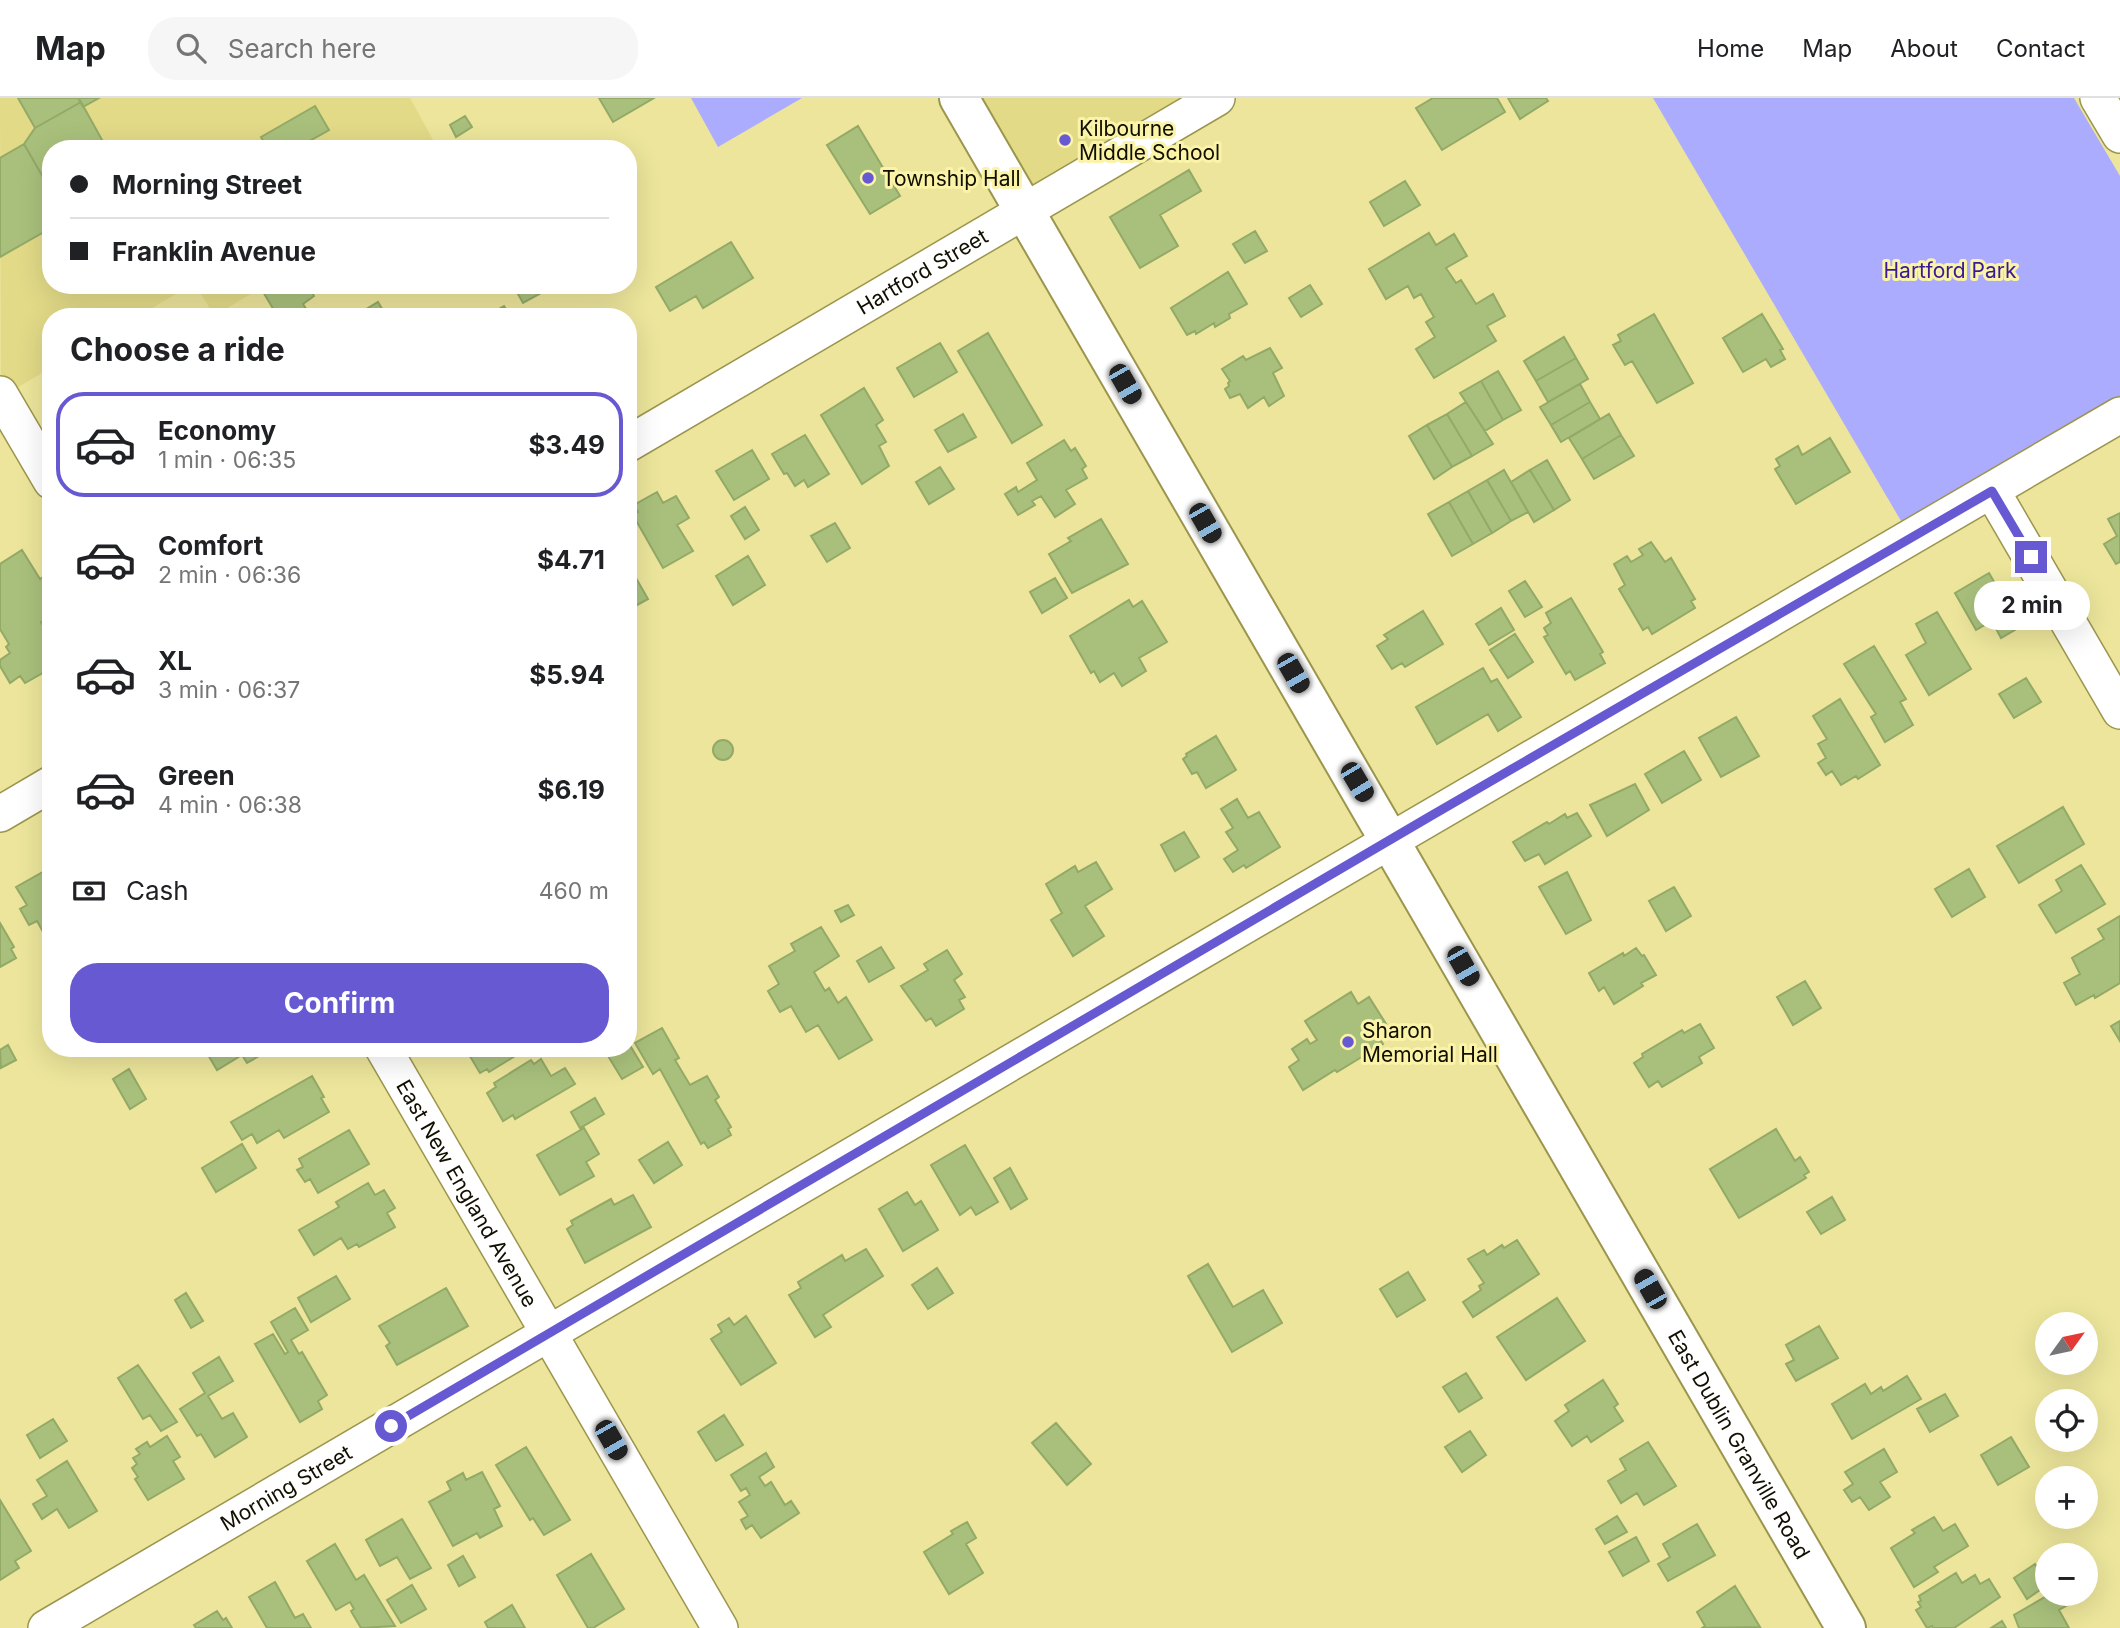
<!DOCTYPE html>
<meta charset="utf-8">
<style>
:root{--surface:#fff;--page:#f6f6f6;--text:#202124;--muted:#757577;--line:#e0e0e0;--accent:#6659d2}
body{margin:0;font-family:Inter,sans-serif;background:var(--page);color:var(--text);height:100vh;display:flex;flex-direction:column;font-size:26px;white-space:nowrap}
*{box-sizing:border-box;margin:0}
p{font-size:23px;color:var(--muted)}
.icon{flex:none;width:38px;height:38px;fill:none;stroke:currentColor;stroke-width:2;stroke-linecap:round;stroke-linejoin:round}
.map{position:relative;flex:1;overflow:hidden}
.details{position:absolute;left:42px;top:210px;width:595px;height:749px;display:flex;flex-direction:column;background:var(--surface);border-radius:28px;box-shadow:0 7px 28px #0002}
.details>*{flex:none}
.banner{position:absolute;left:42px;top:42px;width:595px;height:154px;border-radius:28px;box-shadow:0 7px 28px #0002;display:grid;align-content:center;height:154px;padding:0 28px;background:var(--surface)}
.needle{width:46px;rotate:57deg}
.tools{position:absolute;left:2035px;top:1214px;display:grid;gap:14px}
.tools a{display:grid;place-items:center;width:63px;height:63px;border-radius:50%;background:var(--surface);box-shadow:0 7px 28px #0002;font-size:35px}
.end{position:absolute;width:32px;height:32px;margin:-16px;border:9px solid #6659d2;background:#fff;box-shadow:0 0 0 4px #fff}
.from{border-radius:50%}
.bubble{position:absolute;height:49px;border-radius:24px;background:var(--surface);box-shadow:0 7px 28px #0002;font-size:23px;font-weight:700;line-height:49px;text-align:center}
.car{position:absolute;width:21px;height:42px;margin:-21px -10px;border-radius:9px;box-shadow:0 0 5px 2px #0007;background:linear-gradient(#222 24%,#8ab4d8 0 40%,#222 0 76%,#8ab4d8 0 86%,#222 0)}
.banner b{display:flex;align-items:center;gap:24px;height:66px;font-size:26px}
.banner b+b{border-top:2px solid var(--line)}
.banner i{width:18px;height:18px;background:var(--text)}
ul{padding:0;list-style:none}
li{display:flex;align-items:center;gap:21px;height:105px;margin:0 14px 10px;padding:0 14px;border:4px solid transparent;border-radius:28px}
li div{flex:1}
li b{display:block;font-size:26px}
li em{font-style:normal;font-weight:700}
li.current{border-color:var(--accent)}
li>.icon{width:63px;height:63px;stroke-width:1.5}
h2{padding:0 28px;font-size:32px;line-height:84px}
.pay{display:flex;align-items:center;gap:18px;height:77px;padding:0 28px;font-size:26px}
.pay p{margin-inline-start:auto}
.cta{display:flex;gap:14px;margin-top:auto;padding:14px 28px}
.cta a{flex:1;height:80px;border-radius:28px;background:var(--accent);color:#fff;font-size:28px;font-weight:700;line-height:80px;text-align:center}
header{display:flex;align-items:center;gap:42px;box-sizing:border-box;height:98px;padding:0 35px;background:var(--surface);border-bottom:2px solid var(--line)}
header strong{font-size:33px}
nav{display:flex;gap:38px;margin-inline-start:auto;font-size:24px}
.search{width:490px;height:63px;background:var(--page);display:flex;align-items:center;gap:18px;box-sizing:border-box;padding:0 24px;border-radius:28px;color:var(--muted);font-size:26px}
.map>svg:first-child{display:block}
.built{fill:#e2da87}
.green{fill:#acacfe}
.building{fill:#a9c07c;stroke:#93a966;stroke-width:2}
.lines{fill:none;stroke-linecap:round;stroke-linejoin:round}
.minor-casing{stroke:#9c954d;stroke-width:38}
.primary-casing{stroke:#9c954d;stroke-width:42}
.minor{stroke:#fff;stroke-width:35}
.primary{stroke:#fff;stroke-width:38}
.route{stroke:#6659d2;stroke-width:9}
.poi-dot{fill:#6659d2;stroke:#faf3a8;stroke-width:2.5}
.labels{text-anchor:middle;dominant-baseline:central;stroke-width:6;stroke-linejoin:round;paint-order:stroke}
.poi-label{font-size:21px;fill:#110f00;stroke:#faf3a8;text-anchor:start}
.park-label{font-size:21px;fill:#391b96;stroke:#faf3a8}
.street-label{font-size:21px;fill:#110f00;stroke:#faf3a8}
</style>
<header>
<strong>Map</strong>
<div class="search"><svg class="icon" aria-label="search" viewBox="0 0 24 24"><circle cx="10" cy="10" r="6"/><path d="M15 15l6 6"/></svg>Search here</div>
<nav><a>Home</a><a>Map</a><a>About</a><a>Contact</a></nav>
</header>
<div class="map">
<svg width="2120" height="1530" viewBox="0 0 2120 1530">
<rect width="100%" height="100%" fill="#ece59b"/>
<path class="built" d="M0,0H410L438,51H51V187H191L137,219H51V270L1,299Z
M959,0H1217L1025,113Z
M196,187H266L214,218Z"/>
<path class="green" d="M691,0H802L718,49Z
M1653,0H2074L2120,78V301L1904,428Z"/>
<path class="building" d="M18,0H78L81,4L35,30Z
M78,0H99L83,9Z
M599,0H654L613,24Z
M1433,0H1497L1505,14L1442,52L1416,10Z
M1508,0H1546L1548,3L1520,21Z
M81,4L107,51H51V93L24,46L35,30Z
M315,8L329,32L295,51H268L261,39Z
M465,18L472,29L456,39L450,27Z
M858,28L900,98L870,116L827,47Z
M24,46L51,93V130L0,159V60Z
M1189,72L1201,93L1160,117L1178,148L1140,170L1110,119Z
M1405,83L1420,107L1384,128L1370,104Z
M1255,133L1267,153L1245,165L1233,146Z
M1429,135L1436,147L1454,136L1467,158L1446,170L1456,185L1461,182L1476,206L1493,196L1505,218L1487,228L1496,243L1434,280L1416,251L1435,239L1426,224L1434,219L1428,209L1421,196L1414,200L1408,188L1386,201L1369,171Z
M731,144L753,180L703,210L696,198L670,213L656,189Z
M1228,174L1247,206L1229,216L1230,220L1215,229L1214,225L1196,236L1195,233L1187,237L1171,210Z
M259,187H308L314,198L303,206L308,214L302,219H278Z
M513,187H551L552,189L523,205Z
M1310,187L1322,206L1301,219L1289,200Z
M378,204L387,219H356L355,218Z
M504,208L511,219H492L490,216Z
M1654,216L1693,285L1657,305L1632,263L1625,267L1613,247L1621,243L1618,237Z
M1762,216L1783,251L1780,252L1785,261L1771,269L1766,261L1743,274L1723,240Z
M988,235L1042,327L1012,345L958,253Z
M1564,239L1576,260L1536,283L1524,263Z
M940,245L957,274L914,299L897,270Z
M1270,250L1282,270L1273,275L1284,298L1269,308L1264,299L1248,310L1240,296L1230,300L1225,291L1229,288L1228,285L1230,283L1222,271L1243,258L1246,262Z
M1576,260L1588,281L1548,304L1536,283Z
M1498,273L1521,312L1503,322L1481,283Z
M1481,283L1503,322L1485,333L1460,295Z
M1580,286L1590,304L1551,327L1540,309Z
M864,290L883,322L876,327L886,344L879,348L889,368L862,386L821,317Z
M1466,304L1493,346L1472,358L1447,316Z
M1590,304L1600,321L1561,344L1551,327Z
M963,316L976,339L948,354L935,332Z
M1447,316L1472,358L1452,369L1427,327Z
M1609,316L1621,337L1582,361L1569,340Z
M1427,327L1452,369L1434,381L1409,338Z
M805,337L829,376L808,389L804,382L795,388L787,375L784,376L772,356Z
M1621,337L1634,358L1594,381L1582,361Z
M1830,340L1850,374L1796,406L1775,371L1780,368L1776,361L1798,348L1802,357Z
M1064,342L1071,353L1075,350L1086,368L1082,371L1087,380L1066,392L1075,406L1055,419L1041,398L1032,403L1035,407L1018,417L1005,396L1016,389L1018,394L1037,382L1027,365Z
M752,352L769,381L734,402L716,373Z
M1547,362L1570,402L1554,412L1530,372Z
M940,369L954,391L929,406L916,384Z
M1504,372L1528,414L1511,423L1487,382Z
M1530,372L1554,412L1534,424L1511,384Z
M1487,382L1511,423L1492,435L1468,393Z
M1468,393L1492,435L1473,446L1449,404Z
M657,394L663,405L676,398L689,420L677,427L693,453L663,470L633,417L638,414L634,407Z
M1449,404L1473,446L1452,458L1428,416Z
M745,409L759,432L745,441L731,418Z
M2120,415V464L2116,466L2104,446L2117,438L2108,421Z
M1101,421L1128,466L1072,495L1049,456L1071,443L1068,440Z
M835,425L850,450L827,464L811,438Z
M1651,444L1665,464L1671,460L1695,501L1691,503L1695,510L1652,536L1648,529L1643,532L1619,491L1625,487L1614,466L1627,458L1631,464L1643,457L1639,451Z
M22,452L40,481L43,479L51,493V499L45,503L51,512V518L41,524L47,534L51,531V560L45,563L50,571L25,585L20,578L10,585L0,568V562L10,555L6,549L9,546L0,531V466Z
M748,458L765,487L733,507L716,478Z
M632,473L648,501L628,512V475Z
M1989,475L2020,529L2001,540L1992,523L1976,532L1955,495Z
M1055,480L1067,500L1042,515L1030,494Z
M1525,483L1542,509L1525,519L1509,493Z
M1571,500L1603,554L1600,556L1605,565L1575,582L1570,573L1566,576L1544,539L1548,537L1544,530L1551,525L1546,515Z
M1129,502L1133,509L1142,503L1167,544L1139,560L1146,573L1122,588L1114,575L1100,584L1094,573L1091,575L1070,538Z
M1501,510L1514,532L1489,547L1476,526Z
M1423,513L1443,546L1405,569L1402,565L1392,571L1377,548L1388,541L1384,537Z
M1937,514L1971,571L1929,597L1906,557L1926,545L1916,526Z
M1515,536L1533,564L1508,580L1490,552Z
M1874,548L1906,601L1900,604L1913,627L1885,644L1871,619L1876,616L1844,566Z
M1483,570L1491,584L1497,581L1521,619L1498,633L1488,616L1437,646L1416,609Z
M2026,580L2041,604L2014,620L1999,596Z
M1840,601L1880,667L1858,681L1856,678L1841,687L1832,673L1826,677L1818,665L1826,660L1818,646L1827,641L1813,618Z
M1736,619L1759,658L1721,679L1699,640Z
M1216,638L1236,672L1206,690L1197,674L1192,676L1183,661L1187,658L1186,656Z
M713 652a10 10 0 1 1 20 0a10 10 0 1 1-20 0Z
M1684,653L1701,682L1662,705L1645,676Z
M1635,686L1649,712L1607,738L1590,707Z
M1237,701L1248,720L1259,714L1280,749L1246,770L1244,767L1233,774L1224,761L1238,752L1226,734L1233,730L1221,711Z
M2063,709L2084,746L2019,785L1997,748Z
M1577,715L1591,738L1545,766L1539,756L1525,763L1513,744L1547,724L1549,726L1565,716L1567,720Z
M1184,734L1199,759L1175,773L1161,747Z
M1096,764L1112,791L1085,808L1104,838L1073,858L1051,822L1062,815L1046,786L1075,768L1078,774Z
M2081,767L2105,806L2056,835L2039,807L2062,793L2056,782Z
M48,771L51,776V838L47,841L37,823L29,827L20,811L27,807L16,789Z
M1969,771L1985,799L1952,819L1935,791Z
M1567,774L1591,822L1566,836L1539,789Z
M1674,789L1691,818L1666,833L1649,803Z
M848,807L854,817L841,824L835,813Z
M2120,818V885L2095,900L2094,897L2076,907L2064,885L2080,876L2072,860L2104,841L2098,831Z
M0,825L14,849L11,851L16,860L0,869Z
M821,829L839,858L814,874L825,893L829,890L838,905L846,899L872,942L839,961L818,927L806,934L791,908L780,914L768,893L779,886L769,868L795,853L791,846Z
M881,849L894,870L869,884L857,863Z
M1636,850L1642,858L1644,857L1656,877L1641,885L1643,888L1614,906L1604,889L1599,893L1589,875L1623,855L1624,858Z
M947,852L962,876L954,882L965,899L959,902L964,911L936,928L931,920L926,923L901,888L928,872L924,866Z
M1805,883L1821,910L1793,927L1777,899Z
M1351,894L1358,906L1369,899L1388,929L1377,937L1383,946L1337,974L1335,972L1303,992L1289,969L1299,962L1292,951L1307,941L1310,946L1317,942L1305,923Z
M2120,923V943L2111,928Z
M1700,926L1714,950L1699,959L1702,965L1662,989L1658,983L1649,989L1634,965L1643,959L1642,956L1682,932L1684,935Z
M662,930L679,960L675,962L690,987L707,978L719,999L715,1002L731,1029L728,1031L731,1037L708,1050L704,1044L701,1046L660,971L653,976L635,945Z
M628,944L643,969L622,981L605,953L609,950H628Z
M8,947L16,962L1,970L0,952Z
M204,950H273L247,965L242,957L217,972Z
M465,950H528L489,974L487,971L480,975Z
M541,961L551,978L565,970L575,986L515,1021L513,1017L503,1023L487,995L496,989L494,985L531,962L534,966Z
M129,971L146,1001L130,1011L113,981Z
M312,978L324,999L321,1000L329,1014L284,1040L279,1032L257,1045L252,1036L242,1042L231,1024Z
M595,1000L604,1016L580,1030L571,1014Z
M584,1030L599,1056L586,1064L594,1078L560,1097L537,1057Z
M1776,1031L1795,1063L1800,1059L1809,1074L1804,1077L1806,1080L1739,1120L1710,1071Z
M349,1032L369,1066L318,1095L310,1081L305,1084L297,1072L303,1069L299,1061Z
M668,1044L682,1067L654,1085L639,1062Z
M242,1046L256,1070L216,1094L202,1070Z
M965,1047L998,1104L976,1117L971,1109L960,1117L931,1067Z
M1010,1070L1027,1101L1011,1111L994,1080Z
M368,1085L375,1097L384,1092L395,1110L387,1115L395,1129L359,1149L357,1146L348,1151L341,1140L314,1157L299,1132L339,1109L336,1104Z
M907,1094L915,1107L921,1103L938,1132L903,1153L879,1111Z
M633,1097L651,1129L585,1165L567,1131L573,1127L571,1123L611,1101L614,1107Z
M1832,1099L1845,1122L1821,1136L1807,1114Z
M1517,1142L1539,1176L1473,1219L1463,1204L1481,1192L1479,1188L1484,1185L1468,1161L1484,1152L1487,1157L1502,1147L1504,1150Z
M866,1151L883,1178L823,1217L831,1229L815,1239L789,1197L801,1190L798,1184L842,1157L845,1163Z
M1208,1166L1233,1209L1263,1192L1282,1225L1232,1254L1188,1178Z
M937,1170L953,1195L928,1211L912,1187Z
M1408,1174L1425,1202L1397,1219L1380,1191Z
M336,1178L350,1201L311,1224L298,1200Z
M446,1190L468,1228L397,1267L386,1248L390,1245L379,1228Z
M186,1195L203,1223L191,1230L175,1202Z
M1557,1200L1585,1243L1526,1282L1497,1239Z
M295,1210L308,1232L291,1242L299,1256L302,1254L327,1297L318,1303L322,1311L300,1324L255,1246L273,1236L285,1256L288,1254L271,1224Z
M746,1218L776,1265L741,1287L711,1241L722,1234L718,1227L729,1220L734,1227Z
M1819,1228L1838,1260L1796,1283L1786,1266L1794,1262L1786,1247Z
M219,1259L233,1283L208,1298L222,1321L233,1315L247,1339L215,1359L201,1336L197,1338L180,1311L205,1295L193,1275Z
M138,1267L177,1324L161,1333L150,1317L143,1321L118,1280Z
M1466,1275L1482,1300L1459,1314L1443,1289Z
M1907,1278L1921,1301L1852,1341L1832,1306L1865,1286L1871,1296L1881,1289L1883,1293Z
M1603,1282L1618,1306L1614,1309L1623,1323L1591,1344L1587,1338L1572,1348L1555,1323L1569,1313L1565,1307Z
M1945,1296L1958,1318L1930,1334L1917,1311Z
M724,1317L743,1347L716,1363L698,1334Z
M53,1321L67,1343L40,1360L27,1337Z
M1056,1325L1091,1366L1067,1387L1032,1345Z
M1470,1333L1486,1357L1462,1374L1445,1349Z
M167,1338L180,1359L173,1363L184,1381L148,1402L135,1381L138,1379L132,1370L137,1366L133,1360L140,1356L136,1351L147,1344L150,1349Z
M2011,1339L2029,1369L1998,1387L1981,1357Z
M1648,1344L1676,1388L1644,1407L1637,1395L1621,1405L1608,1383L1626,1372L1620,1361Z
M526,1349L570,1422L544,1437L533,1420L530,1422L496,1367Z
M1884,1351L1897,1374L1880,1384L1890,1399L1869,1412L1860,1399L1852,1404L1844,1392L1853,1386L1845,1374Z
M766,1355L774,1369L759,1379L765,1388L771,1384L785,1407L791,1403L799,1415L761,1440L752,1427L746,1431L741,1422L748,1418L739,1404L750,1397L746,1390L741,1393L731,1377Z
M67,1363L97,1413L69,1430L57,1411L42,1421L33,1406L47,1398L37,1382Z
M482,1374L500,1408L494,1411L502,1428L480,1440L477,1435L453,1448L429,1404L451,1392L447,1384L463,1375L466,1382Z
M0,1402L31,1453L15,1463L19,1470L0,1482Z
M1617,1418L1627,1434L1605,1446L1596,1431Z
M1934,1419L1943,1433L1955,1426L1968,1448L1934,1469L1938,1474L1914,1489L1891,1450L1915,1435L1912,1432Z
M402,1421L431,1470L410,1481L397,1459L380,1468L366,1442Z
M967,1424L976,1440L966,1446L983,1475L949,1496L924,1454L953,1436L951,1433Z
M1697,1426L1715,1457L1668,1483L1658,1466L1670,1459L1663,1446Z
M1636,1439L1649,1463L1623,1478L1609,1454Z
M335,1446L356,1482L364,1477L395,1528L361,1530L351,1513L354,1511L350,1504L336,1512L307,1463Z
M591,1456L624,1511L593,1530H588L557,1477Z
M463,1458L475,1479L459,1488L448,1467Z
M2035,1466L2047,1487L2027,1501L2014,1480Z
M1956,1475L1962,1485L1975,1477L1980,1486L1989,1481L2000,1499L1954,1530H1933L1932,1528L1927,1530L1916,1512L1921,1509L1918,1504L1921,1503L1919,1498Z
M275,1484L295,1520L303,1516L311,1530H267L249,1499Z
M412,1487L426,1511L401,1525L387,1502Z
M1735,1488L1760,1529L1702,1530L1705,1528L1697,1514Z
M2050,1496H2069L2073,1504L2059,1512L2069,1530H2019L2014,1517Z
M512,1507L525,1530H488L485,1524Z
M217,1513L223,1522L226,1520L232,1530H196L194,1527Z
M2002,1523L2006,1530H1991Z"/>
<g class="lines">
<defs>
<g id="minor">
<path d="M2098,0L2120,37"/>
<path d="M0,296L51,383"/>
<path id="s1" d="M628,346L1217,0"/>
<path d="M1992,393L2120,613"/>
<path d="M0,716L51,686"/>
<path id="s2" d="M383,950L720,1530"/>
<path id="s3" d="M46,1530L1150,883L2120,317"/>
</g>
<g id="primary">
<path id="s4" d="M959,0L1846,1530"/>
</g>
</defs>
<use href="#minor" class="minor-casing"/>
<use href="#primary" class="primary-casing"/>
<use href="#minor" class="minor"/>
<use href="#primary" class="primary"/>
</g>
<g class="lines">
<path class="route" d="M391,1328L1429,719L1992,393L2031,459"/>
</g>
<g class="poi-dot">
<circle cx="1065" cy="42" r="7"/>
<circle cx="868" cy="80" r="7"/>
<circle cx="1348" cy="944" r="7"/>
</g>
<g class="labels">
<g class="poi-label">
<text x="1079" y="30">Kilbourne<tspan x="1079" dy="24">Middle School</tspan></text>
<text x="882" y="80">Township Hall</text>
<text x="1362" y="932">Sharon<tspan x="1362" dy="24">Memorial Hall</tspan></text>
</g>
<g class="park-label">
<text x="1950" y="172">Hartford Park</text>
</g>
<g class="street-label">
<text stroke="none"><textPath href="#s1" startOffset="341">Hartford Street</textPath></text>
<text stroke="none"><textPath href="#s2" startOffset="168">East New England Avenue</textPath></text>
<text stroke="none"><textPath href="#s4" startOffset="1556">East Dublin Granville Road</textPath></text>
<text stroke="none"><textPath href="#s3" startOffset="278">Morning Street</textPath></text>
</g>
</g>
</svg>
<div class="tools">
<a><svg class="needle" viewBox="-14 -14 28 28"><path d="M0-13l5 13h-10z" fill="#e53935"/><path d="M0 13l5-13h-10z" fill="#757577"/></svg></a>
<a><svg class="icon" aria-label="locate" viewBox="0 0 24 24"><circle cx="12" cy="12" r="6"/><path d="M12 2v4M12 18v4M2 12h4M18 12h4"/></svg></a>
<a>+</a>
<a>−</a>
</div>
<i class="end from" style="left:391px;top:1328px"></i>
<i class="end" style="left:2031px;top:459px"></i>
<div class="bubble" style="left:1974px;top:483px;width:116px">2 min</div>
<i class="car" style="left:1125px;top:286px;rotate:150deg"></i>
<i class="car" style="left:1205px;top:425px;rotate:150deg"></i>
<i class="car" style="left:1293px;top:575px;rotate:150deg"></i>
<i class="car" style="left:1357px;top:684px;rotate:149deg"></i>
<i class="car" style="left:1463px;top:868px;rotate:150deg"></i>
<i class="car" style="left:1650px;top:1191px;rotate:330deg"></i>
<i class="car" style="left:611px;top:1342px;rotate:150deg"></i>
<div class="banner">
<b><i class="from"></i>Morning Street</b>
<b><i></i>Franklin Avenue</b>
</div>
<section class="details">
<h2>Choose a ride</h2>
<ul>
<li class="current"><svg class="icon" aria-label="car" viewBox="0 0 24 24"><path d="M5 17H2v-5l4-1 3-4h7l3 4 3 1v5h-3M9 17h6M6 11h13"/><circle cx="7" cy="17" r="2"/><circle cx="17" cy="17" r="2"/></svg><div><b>Economy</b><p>1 min · 06:35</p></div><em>$3.49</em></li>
<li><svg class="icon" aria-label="car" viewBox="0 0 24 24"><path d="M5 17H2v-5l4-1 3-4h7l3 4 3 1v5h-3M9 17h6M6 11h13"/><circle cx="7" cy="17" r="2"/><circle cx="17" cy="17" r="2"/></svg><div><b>Comfort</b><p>2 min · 06:36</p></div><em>$4.71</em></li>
<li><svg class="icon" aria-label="car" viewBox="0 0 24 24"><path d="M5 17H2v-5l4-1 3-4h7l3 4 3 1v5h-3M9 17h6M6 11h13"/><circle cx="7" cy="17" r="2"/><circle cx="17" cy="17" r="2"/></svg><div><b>XL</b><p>3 min · 06:37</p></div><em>$5.94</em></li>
<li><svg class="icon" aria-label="car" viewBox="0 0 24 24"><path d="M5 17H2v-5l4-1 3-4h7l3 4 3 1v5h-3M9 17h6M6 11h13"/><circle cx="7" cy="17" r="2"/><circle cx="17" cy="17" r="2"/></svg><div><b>Green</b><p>4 min · 06:38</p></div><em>$6.19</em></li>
</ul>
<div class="pay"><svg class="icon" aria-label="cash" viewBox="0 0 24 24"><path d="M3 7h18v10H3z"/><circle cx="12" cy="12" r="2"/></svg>Cash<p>460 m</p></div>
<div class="cta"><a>Confirm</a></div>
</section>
</div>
